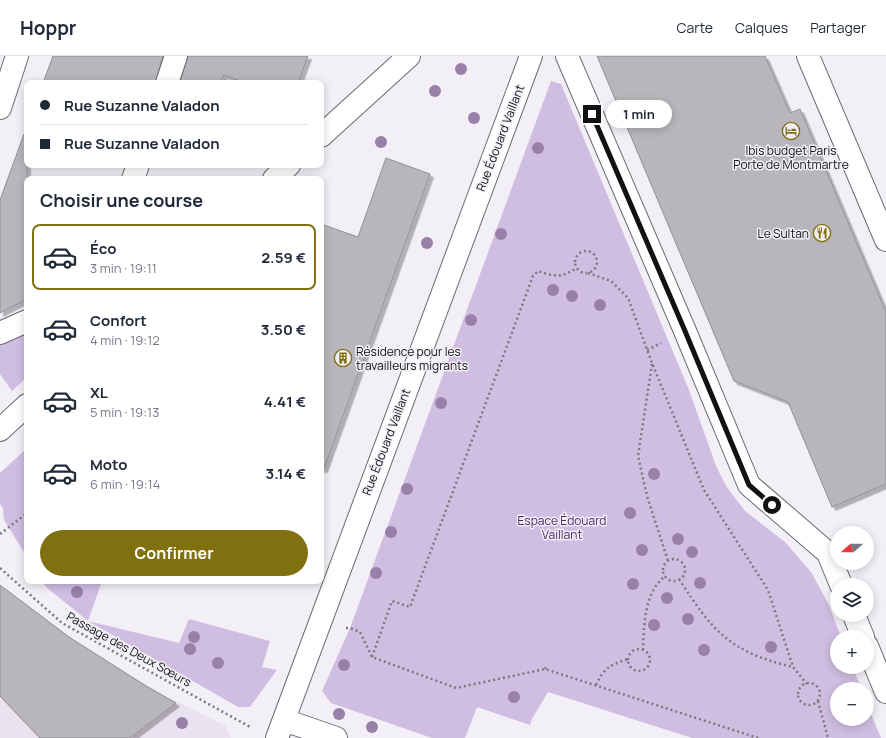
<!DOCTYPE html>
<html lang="fr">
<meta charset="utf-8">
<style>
:root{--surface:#fff;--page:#f6f6f7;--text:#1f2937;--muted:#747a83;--line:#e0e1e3;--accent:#817010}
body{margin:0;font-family:Manrope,sans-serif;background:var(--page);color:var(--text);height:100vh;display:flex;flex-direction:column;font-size:15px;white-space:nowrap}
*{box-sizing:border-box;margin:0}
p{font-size:13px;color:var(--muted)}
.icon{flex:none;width:22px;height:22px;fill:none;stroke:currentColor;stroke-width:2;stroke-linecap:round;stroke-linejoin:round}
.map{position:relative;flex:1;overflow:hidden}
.drawer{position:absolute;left:24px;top:120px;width:300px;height:408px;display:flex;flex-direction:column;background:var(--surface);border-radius:8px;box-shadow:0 2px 10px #0003}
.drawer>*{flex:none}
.guide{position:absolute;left:24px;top:24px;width:300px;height:88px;border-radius:8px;box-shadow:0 2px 10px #0003;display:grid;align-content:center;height:88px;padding:0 16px;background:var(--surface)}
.needle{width:26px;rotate:249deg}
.tools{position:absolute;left:830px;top:470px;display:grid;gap:8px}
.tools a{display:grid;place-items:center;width:44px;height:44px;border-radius:50%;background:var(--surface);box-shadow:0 2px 10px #0003;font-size:20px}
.end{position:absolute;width:18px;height:18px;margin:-9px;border:5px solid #121113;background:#fff;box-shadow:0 0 0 2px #fff}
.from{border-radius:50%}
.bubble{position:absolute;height:28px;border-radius:14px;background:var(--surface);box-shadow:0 2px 10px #0003;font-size:13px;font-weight:700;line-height:28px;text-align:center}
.guide b{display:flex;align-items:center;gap:14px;height:38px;font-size:15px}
.guide b+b{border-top:1px solid var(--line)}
.guide i{width:10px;height:10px;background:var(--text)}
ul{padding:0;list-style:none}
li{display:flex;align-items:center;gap:12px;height:66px;margin:0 8px 6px;padding:0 8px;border:2px solid transparent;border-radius:8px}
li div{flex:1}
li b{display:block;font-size:15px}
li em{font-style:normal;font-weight:700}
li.on{border-color:var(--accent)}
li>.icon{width:36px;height:36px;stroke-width:1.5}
h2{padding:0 16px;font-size:18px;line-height:48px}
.cta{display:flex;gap:8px;margin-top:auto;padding:8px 16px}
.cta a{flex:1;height:46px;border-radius:24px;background:var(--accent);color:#fff;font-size:16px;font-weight:700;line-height:46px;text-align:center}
header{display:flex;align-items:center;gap:24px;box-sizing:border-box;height:56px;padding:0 20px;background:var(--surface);border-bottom:1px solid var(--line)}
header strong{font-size:19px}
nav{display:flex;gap:22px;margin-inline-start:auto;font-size:14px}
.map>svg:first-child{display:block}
.built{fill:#e9e2f0}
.green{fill:#d0bee2}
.building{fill:#b8b5bb;stroke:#918e94;filter:url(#shadow)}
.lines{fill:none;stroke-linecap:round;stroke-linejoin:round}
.minor-casing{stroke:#6c696f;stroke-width:24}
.path{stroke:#7b797e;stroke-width:2.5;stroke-dasharray:2 3;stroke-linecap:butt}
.minor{stroke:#fff;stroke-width:22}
.tree{fill:#9880a9}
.route{stroke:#121113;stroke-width:5}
.labels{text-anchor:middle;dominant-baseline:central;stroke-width:3;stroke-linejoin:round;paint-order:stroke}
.street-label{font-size:12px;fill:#121113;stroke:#f2eff6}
.poi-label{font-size:12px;fill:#121113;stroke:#f2eff6}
.park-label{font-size:12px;fill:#4e266a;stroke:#f2eff6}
</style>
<header>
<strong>Hoppr</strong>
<nav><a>Carte</a><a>Calques</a><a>Partager</a></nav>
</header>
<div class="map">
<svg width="886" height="682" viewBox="0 0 886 682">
<defs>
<filter id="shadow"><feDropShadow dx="3.5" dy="3.5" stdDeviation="0" flood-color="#0004"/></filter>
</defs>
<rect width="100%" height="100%" fill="#f2eff6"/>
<path class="built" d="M0,529L69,581L91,595L162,638L226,670L231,682H0Z"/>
<path class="green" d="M551,25L561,28L689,334L716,410L726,430L745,455L785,486L811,516L828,547L841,581H837V611H853L861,633H837V663H867V648L881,682H692L548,636L532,663L530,669L477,651L465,682H432L331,647L322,635L350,572Z
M27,275V321L12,335L0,318V289Z
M27,392V501L4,464L3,452L0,448V417Z
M42,525H102L88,565L179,587L189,563L270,585L262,611L277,614L250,651H238L88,565L46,531Z"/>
<path class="building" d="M53,0H163L155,27H43Z
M188,0H308L298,27H245L224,19L220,27H180Z
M597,0H765L790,57L800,53L886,256V428L832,451L788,346L734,325Z
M24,78L27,79V243L0,257V144Z
M386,102L430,118L324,413H321V168L358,181Z
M0,529L69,581L146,630L176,647L130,682H40L0,640Z"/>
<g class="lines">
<defs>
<path id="minor" d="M567,0L685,275L749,429L828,497L841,529
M808,0L886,184
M167,27L176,0
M0,52L17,0
M321,80L409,0
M133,123L138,109
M274,123L289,109
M0,277L27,265
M0,374L27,349
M854,559L863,581
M867,590L886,636
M284,664L336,682
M277,682L531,0"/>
</defs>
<use href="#minor" class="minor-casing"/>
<path class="path" d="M575 206a11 11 0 1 1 22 0a11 11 0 1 1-22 0Z
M588,217L611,225L628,242L652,307L704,434L768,534L793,611L807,628
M647,294L661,287
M652,308L638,400L647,440L668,505
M0,478L27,457
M663 514a11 11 0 1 1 22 0a11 11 0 1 1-22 0Z
M0,512L62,567L252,672
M679,523C713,576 730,596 793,611
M346,572H350L360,576L372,601L456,632L545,613L758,682
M628 604a11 11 0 1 1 22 0a11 11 0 1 1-22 0Z
M643,594C644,569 644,537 665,520
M372,601L392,545L410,551L533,220L538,215C556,221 560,222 577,212
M545,613L547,609
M798 638a11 11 0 1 1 22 0a11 11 0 1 1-22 0Z
M596,629C604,612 610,609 628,603
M818,645L828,682"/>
<use href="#minor" class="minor"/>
</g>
<g class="tree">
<circle cx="461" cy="13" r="6"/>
<circle cx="435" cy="35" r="6"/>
<circle cx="474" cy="62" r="6"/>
<circle cx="381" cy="86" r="6"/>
<circle cx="538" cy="92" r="6"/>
<circle cx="501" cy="178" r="6"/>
<circle cx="427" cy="187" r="6"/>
<circle cx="553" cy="234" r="6"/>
<circle cx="572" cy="240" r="6"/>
<circle cx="600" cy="249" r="6"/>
<circle cx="471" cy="264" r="6"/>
<circle cx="441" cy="347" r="6"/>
<circle cx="654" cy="418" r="6"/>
<circle cx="407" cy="433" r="6"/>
<circle cx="630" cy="457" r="6"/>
<circle cx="391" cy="476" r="6"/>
<circle cx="678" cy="483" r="6"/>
<circle cx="642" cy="494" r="6"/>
<circle cx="692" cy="496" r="6"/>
<circle cx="376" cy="517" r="6"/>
<circle cx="700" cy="527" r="6"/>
<circle cx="633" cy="528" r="6"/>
<circle cx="77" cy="536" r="6"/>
<circle cx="667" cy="542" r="6"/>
<circle cx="688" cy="563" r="6"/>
<circle cx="654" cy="569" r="6"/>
<circle cx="194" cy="581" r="6"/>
<circle cx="771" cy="591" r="6"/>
<circle cx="190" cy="593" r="6"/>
<circle cx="704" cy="594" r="6"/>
<circle cx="218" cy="607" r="6"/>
<circle cx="344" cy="609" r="6"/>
<circle cx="514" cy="641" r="6"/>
<circle cx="339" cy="658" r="6"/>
<circle cx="182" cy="667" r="6"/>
<circle cx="372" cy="671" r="6"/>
</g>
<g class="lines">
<path class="route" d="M592,58L685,275L749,429L772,449"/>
</g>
<defs>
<symbol id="hotel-ring" viewBox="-11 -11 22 22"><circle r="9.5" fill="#f2eff6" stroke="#817010" stroke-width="1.5"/><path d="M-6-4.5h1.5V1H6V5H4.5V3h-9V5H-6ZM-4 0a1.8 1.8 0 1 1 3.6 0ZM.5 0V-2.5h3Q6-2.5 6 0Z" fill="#817010"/></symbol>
<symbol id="restaurant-ring" viewBox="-11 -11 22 22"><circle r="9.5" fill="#f2eff6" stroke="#817010" stroke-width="1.5"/><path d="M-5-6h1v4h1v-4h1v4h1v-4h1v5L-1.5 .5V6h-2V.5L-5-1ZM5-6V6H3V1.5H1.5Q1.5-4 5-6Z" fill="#817010"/></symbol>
<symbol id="building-ring" viewBox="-11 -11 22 22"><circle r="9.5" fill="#f2eff6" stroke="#817010" stroke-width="1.5"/><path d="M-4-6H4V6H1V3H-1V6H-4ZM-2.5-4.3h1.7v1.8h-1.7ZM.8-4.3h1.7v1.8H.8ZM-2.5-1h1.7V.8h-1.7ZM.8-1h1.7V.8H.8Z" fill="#817010"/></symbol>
</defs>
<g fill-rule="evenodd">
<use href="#hotel-ring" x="781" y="65" width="20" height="20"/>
<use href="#restaurant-ring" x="812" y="167" width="20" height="20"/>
<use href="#building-ring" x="333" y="292" width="20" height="20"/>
</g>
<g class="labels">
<g class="street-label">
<text transform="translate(500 82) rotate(-69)">Rue Édouard Vaillant</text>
<text transform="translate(386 386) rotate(-69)">Rue Édouard Vaillant</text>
<text transform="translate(129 593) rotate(29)">Passage des Deux Sœurs</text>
</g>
<g class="poi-label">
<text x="791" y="94">Ibis budget Paris<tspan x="791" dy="14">Porte de Montmartre</tspan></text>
<text x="809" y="177" text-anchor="end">Le Sultan</text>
<text x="356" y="295" text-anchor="start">Résidence pour les<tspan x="356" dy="14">travailleurs migrants</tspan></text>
</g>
<g class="park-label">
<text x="562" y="464">Espace Édouard<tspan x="562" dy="14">Vaillant</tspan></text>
</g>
</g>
</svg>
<div class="tools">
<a><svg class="needle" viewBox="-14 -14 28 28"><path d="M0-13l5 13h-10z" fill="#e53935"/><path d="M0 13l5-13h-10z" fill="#747a83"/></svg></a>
<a><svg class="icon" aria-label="layers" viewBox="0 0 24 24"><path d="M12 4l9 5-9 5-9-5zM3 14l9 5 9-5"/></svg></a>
<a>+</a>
<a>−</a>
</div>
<i class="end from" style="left:772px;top:449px"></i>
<i class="end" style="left:592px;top:58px"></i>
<div class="bubble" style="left:606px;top:44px;width:66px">1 min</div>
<div class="guide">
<b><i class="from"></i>Rue Suzanne Valadon</b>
<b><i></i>Rue Suzanne Valadon</b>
</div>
<section class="drawer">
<h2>Choisir une course</h2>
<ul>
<li class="on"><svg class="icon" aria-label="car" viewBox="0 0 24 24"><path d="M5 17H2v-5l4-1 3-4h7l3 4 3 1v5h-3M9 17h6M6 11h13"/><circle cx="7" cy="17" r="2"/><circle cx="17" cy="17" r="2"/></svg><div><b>Éco</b><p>3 min · 19:11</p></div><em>2.59 €</em></li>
<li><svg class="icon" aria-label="car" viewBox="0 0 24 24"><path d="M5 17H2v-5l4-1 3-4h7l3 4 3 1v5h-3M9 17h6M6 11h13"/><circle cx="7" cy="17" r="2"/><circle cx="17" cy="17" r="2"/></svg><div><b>Confort</b><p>4 min · 19:12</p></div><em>3.50 €</em></li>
<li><svg class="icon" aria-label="car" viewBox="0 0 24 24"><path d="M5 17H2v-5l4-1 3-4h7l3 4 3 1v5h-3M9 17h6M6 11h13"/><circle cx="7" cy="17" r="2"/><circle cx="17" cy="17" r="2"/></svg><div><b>XL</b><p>5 min · 19:13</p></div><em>4.41 €</em></li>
<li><svg class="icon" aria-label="car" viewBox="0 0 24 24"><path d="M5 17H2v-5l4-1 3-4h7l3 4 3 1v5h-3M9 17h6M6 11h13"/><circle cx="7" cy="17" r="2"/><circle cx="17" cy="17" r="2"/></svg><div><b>Moto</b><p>6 min · 19:14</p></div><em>3.14 €</em></li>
</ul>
<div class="cta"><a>Confirmer</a></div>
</section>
</div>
